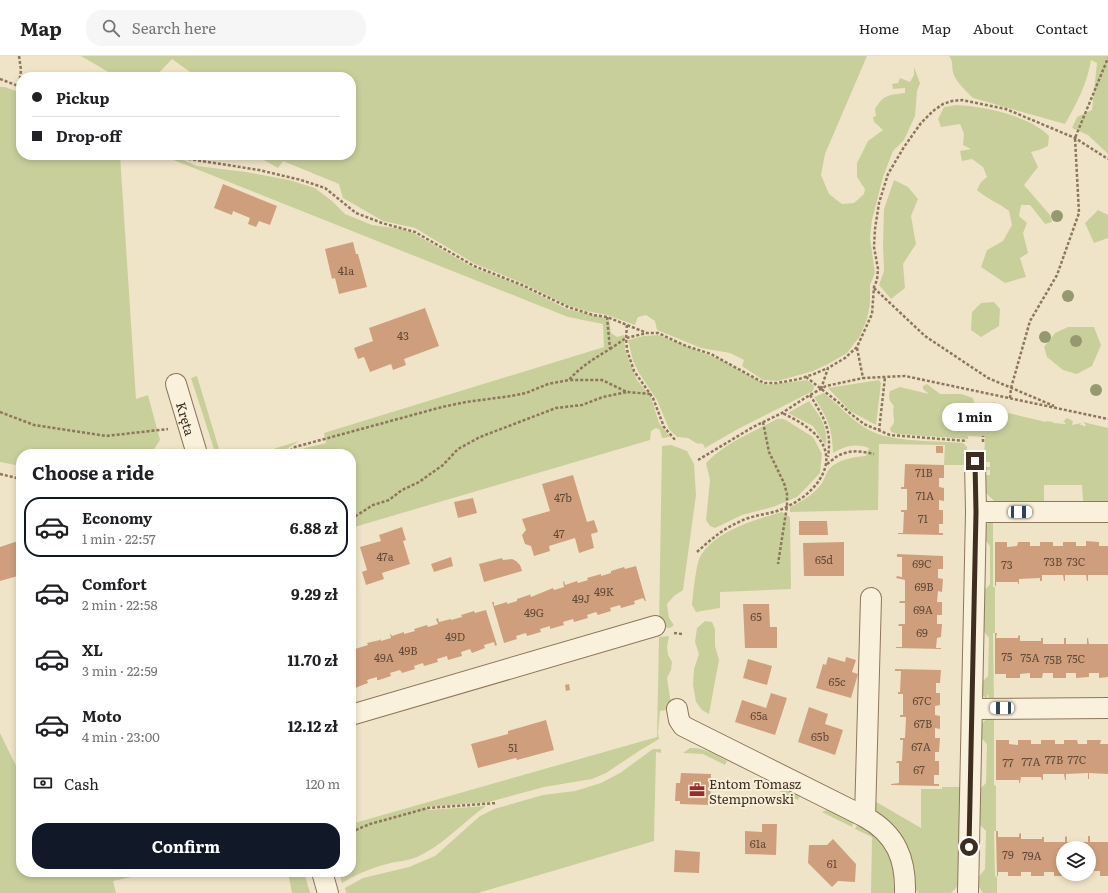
<!DOCTYPE html>
<meta charset="utf-8">
<style>
:root{--surface:#fff;--page:#f6f6f6;--text:#202124;--muted:#757577;--line:#e0e0e0;--accent:#111827}
body{margin:0;font-family:Literata,serif;background:var(--page);color:var(--text);height:100vh;display:flex;flex-direction:column;font-size:15px;white-space:nowrap}
*{box-sizing:border-box;margin:0}
p{font-size:13px;color:var(--muted)}
.icon{flex:none;width:22px;height:22px;fill:none;stroke:currentColor;stroke-width:2;stroke-linecap:round;stroke-linejoin:round}
.map{position:relative;flex:1;overflow:hidden}
.sheet{position:absolute;left:16px;top:393px;width:340px;height:428px;display:flex;flex-direction:column;background:var(--surface);border-radius:16px;box-shadow:0 2px 6px #0003}
.sheet>*{flex:none}
.top-card{position:absolute;left:16px;top:16px;width:340px;height:88px;border-radius:16px;box-shadow:0 2px 6px #0003;display:grid;align-content:center;height:88px;padding:0 16px;background:var(--surface)}
.buttons{position:absolute;left:1056px;top:785px;display:grid;gap:8px}
.buttons a{display:grid;place-items:center;width:40px;height:40px;border-radius:50%;background:var(--surface);box-shadow:0 2px 6px #0003;font-size:20px}
.end{position:absolute;width:18px;height:18px;margin:-9px;border:5px solid #3d2e20;background:#fff;box-shadow:0 0 0 2px #fff}
.from{border-radius:50%}
.bubble{position:absolute;height:28px;border-radius:14px;background:var(--surface);box-shadow:0 2px 6px #0003;font-size:13px;font-weight:700;line-height:28px;text-align:center}
.car{position:absolute;width:12px;height:24px;margin:-12px -6px;border-radius:5px;box-shadow:0 0 3px 1px #0007;background:linear-gradient(#fff 24%,#345 0 40%,#fff 0 76%,#345 0 86%,#fff 0)}
.top-card b{display:flex;align-items:center;gap:14px;height:38px;font-size:15px}
.top-card b+b{border-top:1px solid var(--line)}
.top-card i{width:10px;height:10px;background:var(--text)}
ul{padding:0;list-style:none}
li{display:flex;align-items:center;gap:12px;height:60px;margin:0 8px 6px;padding:0 8px;border:2px solid transparent;border-radius:16px}
li div{flex:1}
li b{display:block;font-size:15px}
li em{font-style:normal;font-weight:700}
li.current{border-color:var(--accent)}
li>.icon{width:36px;height:36px;stroke-width:1.5}
h2{padding:0 16px;font-size:18px;line-height:48px}
.pay{display:flex;align-items:center;gap:10px;height:44px;padding:0 16px;font-size:15px}
.pay p{margin-inline-start:auto}
.primary-button{display:flex;gap:8px;margin-top:auto;padding:8px 16px}
.primary-button a{flex:1;height:46px;border-radius:16px;background:var(--accent);color:#fff;font-size:16px;font-weight:700;line-height:46px;text-align:center}
header{display:flex;align-items:center;gap:24px;box-sizing:border-box;height:56px;padding:0 20px;background:var(--surface);border-bottom:1px solid var(--line)}
header strong{font-size:19px}
nav{display:flex;gap:22px;margin-inline-start:auto;font-size:14px}
.search{width:280px;height:36px;background:var(--page);display:flex;align-items:center;gap:10px;box-sizing:border-box;padding:0 14px;border-radius:16px;color:var(--muted);font-size:15px}
.map>svg:first-child{display:block}
.green{fill:#c9cf9b}
.building{fill:#cf9f7d}
.lines{fill:none;stroke-linecap:round;stroke-linejoin:round}
.minor-casing{stroke:#8d765c;stroke-width:22}
.path{stroke:#8d765c;stroke-width:2.5;stroke-dasharray:3 2;stroke-linecap:butt}
.minor{stroke:#faf1dc;stroke-width:20}
.tree{fill:#96986f}
.route{stroke:#3d2e20;stroke-width:5}
.labels{text-anchor:middle;dominant-baseline:central;stroke-width:4;stroke-linejoin:round;paint-order:stroke}
.number-label{font-size:11px;fill:#624a37}
.street-label{font-size:13px;fill:#3d2e20;stroke:#f7eed8}
.poi-label{font-size:13px;fill:#3d2e20;stroke:#f7eed8;text-anchor:start}
</style>
<header>
<strong>Map</strong>
<div class="search"><svg class="icon" aria-label="search" viewBox="0 0 24 24"><circle cx="10" cy="10" r="6"/><path d="M15 15l6 6"/></svg>Search here</div>
<nav><a>Home</a><a>Map</a><a>About</a><a>Contact</a></nav>
</header>
<div class="map">
<svg width="1108" height="837" viewBox="0 0 1108 837">
<rect width="100%" height="100%" fill="#f0e4c8"/>
<path class="green" d="M81,0H867L825,98L821,119L829,138L842,148L854,147L864,138L865,133L857,121V107L868,85L883,74L874,66L873,61L876,60L875,53C884,38 889,39 905,37V32L893,33L892,28L898,27L900,22L910,26L914,19V11L920,27L917,35L915,60L904,84L893,95L883,121L872,164L870,182L875,217L870,229V248L867,263L860,280L847,297L828,308L813,315L778,325L763,324L742,310L744,304L730,297L701,292L657,274L655,265L646,259L638,261L635,269L607,259L586,255L567,249L520,226L475,208L415,172L383,165L343,142L339,128L283,105L278,112L255,99H351V21H197L172,3L155,21H117Z
M949,0H1108V98L1088,79L1072,72L1077,61L1092,54L1097,7L1091,4C1087,28 1077,47 1065,68L973,42C967,36 954,24 953,16C951,8 954,7 949,0Z
M0,31H5L21,37V99H120L136,343L148,339L160,384L151,398H21V410L0,406Z
M956,49C983,50 1030,60 1049,80L1048,90L1039,94L1031,96L1038,111L1024,129L1050,159L1052,166L1045,168L1030,149H1021L1019,160L1027,167L1023,177L1028,197L1020,202L1026,221L1005,227L981,211L987,194L1003,185L1012,169L1009,155C999,147 987,143 977,134L981,126L987,121L983,111L972,103L962,105L960,95L971,93L963,89L964,78L960,68L941,71L938,63L944,51Z
M161,99H172L197,110L246,116L289,124L315,132L332,145L345,158L372,169L401,173L413,177L474,212L519,229L567,253L609,263L611,277L617,281L624,279L625,293L630,308L637,324L651,341L659,367L670,381L662,382L660,374L656,372L651,375L650,384L351,472V398H292L305,392L326,387L324,377L604,291L603,268L568,261Z
M894,124L908,131L918,143L911,160L916,188L903,208L905,232L891,243L879,229L884,215L883,188L884,153Z
M1098,154L1108,159V182L1094,187L1085,167Z
M994,246L1000,253L999,270L981,281L971,274L972,256L981,247Z
M1068,271H1094L1101,289L1092,310L1077,318L1063,314L1047,301L1044,291L1055,277Z
M658,279L721,304L766,329L807,324L814,330L813,335L738,373L705,392L703,388L696,387L688,382L677,381L669,373L657,344L639,317L633,305L628,284L644,280Z
M197,320L219,393H214L191,322Z
M879,324L881,327L876,369L850,355L828,332Z
M927,328L940,338H961L973,342L974,347L990,351L994,346L1000,349H995V352L1008,357L1046,366V365L1053,366L1055,368V367L1065,368L1066,367L1063,366L1067,362L1073,365L1072,369L1081,367L1080,369H1083L1084,371L1086,369L1083,366L1108,372V445H1083L1082,429H1044V445H994L986,437L984,419H990V414H984V411H990V406H984L985,381L968,380V383L898,378L891,376L890,372C898,366 891,358 894,350C889,345 888,341 890,335L900,331L929,338L923,333V330Z
M824,337C839,349 852,365 869,374C889,386 939,385 963,387L967,391L966,409H944L945,389L879,388L878,454L790,456V451C802,446 815,437 822,427C825,422 826,417 829,413C839,403 853,401 866,400L869,392C854,387 846,390 833,397C832,371 828,363 814,341Z
M809,345C820,361 828,369 826,390L813,370L788,357Z
M777,363H784L813,381L822,398L820,417L805,433L797,441L773,451L742,459L715,472L710,470L706,464L710,424L706,407C725,387 753,376 777,363Z
M299,385L279,398H257Z
M671,389L687,395L694,408L696,439L683,534L674,540L667,548L669,562L674,569L670,572L659,571L662,390Z
M782,456L790,461L791,533L720,536V552L696,556L692,549C693,539 696,508 700,501C714,475 756,463 782,456Z
M993,463V531H995V577H993L994,644H989L988,638L987,639V643C981,639 980,634 980,628L988,620L989,582L981,572L982,537L990,528V490L983,481C985,472 985,468 993,463Z
M705,565L712,566L715,573V590L719,604L709,658L702,654L696,646L693,629L694,613L699,598L695,586L697,572Z
M669,580L667,591L668,599L672,606L671,614L667,622L671,648L666,654L660,655L658,677L659,683L639,695L606,717L592,723L544,731L489,746L426,751L428,754L486,750C462,767 445,788 417,801C408,805 397,805 387,808C371,812 357,818 342,827L339,816H351V768L657,681L659,581Z
M990,662H994V729L996,730V775H994L995,820L997,821V837H983L979,831L977,823L985,813L986,775L978,767V735L986,727L987,688L979,680C980,671 981,665 990,662Z
M0,677L18,714L21,715V816H155L113,825L116,837H0Z
M690,692C704,691 716,699 727,705L725,709L703,698L683,697Z
M653,693H661V697L656,696L654,785L478,837H346L345,832L363,822L409,811L435,800L480,760L494,753L543,739L575,735L601,727L620,717Z
M768,724L800,740L798,744L762,727Z
M942,731H961L959,826L957,831L951,837H918C913,830 914,821 913,813C910,787 897,766 873,754V744L921,772V733H942Z
M829,753L854,765L852,771L822,756Z
M858,767C892,787 893,800 896,837H871L872,781L855,773Z
M288,816H304L310,837H292Z"/>
<path class="building" d="M223,128L277,150L270,169L259,165L256,171L248,168L250,162L233,155L232,159L214,152Z
M353,186L356,198H358L367,231L339,238L335,222L332,223L325,193Z
M425,252L439,290L404,303L406,309L393,314L391,308L370,316L364,301L358,303L354,292L373,285L369,272Z
M936,390H943V397H936Z
M905,408L944,409V422H939V431L944,432V445L939,444V454H943V468H939V477H943V479L898,478V477H903L904,456H901V454H907V433H901V431H904Z
M573,419L587,466L594,464L598,476L591,478L594,492L579,497L575,482L549,490L550,495L534,500L531,490L525,488L522,479L526,474L522,463L550,455L542,428Z
M473,442L477,457L458,462L454,446Z
M799,465H827L828,479H799Z
M402,471L406,484L403,485L410,508L382,517L384,523L366,529L362,516L367,514L360,491L381,485L379,479Z
M21,484V519L0,525V491Z
M1086,485L1099,486V490H1108V519H1088V525H1087L1086,519H1065V525H1064L1063,519H1042V525H1040V522L1019,523V528H1018V526H996V530H995V486H1007V491L1017,490L1018,486H1030V490H1040V486H1053V490H1063V486H1076V490H1086Z
M844,486V520H804L803,487Z
M897,498L943,500V513H938V522L943,523L942,536L938,535L937,546H942V559H937V568H942L941,581L937,582L936,592H941V593L896,592V591H902V570H898L899,568H905V547H899L900,545H905V524L896,522L897,520L902,521V501H897Z
M451,501L453,510L434,516L431,508Z
M502,502L503,504L512,503L516,505L520,509L522,515L484,526L479,508Z
M636,510L646,545H645L643,542L634,545L635,548L621,552L620,549L610,552L611,555L598,559L596,556L587,559L588,562L574,566L573,563L563,566L564,569L550,573V570L540,573L541,576L527,580L526,577L516,580L517,583L504,587L492,546H494V550L507,546V548L517,545V543L529,539L530,538L531,541L553,532L554,534L564,531L563,526L564,525L565,529L577,525L578,527L588,524L587,522L601,518V520L611,517V515L624,511L625,513Z
M743,548H769L770,571H777V592H745Z
M486,554L497,589L495,590L494,586L484,589L485,592L472,597L470,593L461,596L462,600L448,604L447,600L437,603L438,606L424,610L423,607L414,610L415,613L402,617L400,614L390,617L391,620L379,624H377V621L367,624L368,627L355,632L351,620V592L355,591V593L368,589L367,587L380,584V582L381,585L391,582L390,577L392,580L404,576V578L415,575L414,573L427,569L428,571L438,568L436,563L438,562L439,566L451,563V564L462,561L461,559L474,555L475,557Z
M995,577H997L996,582H1018V580L1020,579V585H1041V582H1043V588H1064V582H1066V588H1087V582H1088L1089,588H1108V621L1099,622V617H1089V621L1076,622V617H1066V622H1053V617H1043L1042,622H1030V617L1020,618V622H1006V618H995Z
M828,601L845,606L846,601L856,604L852,616L858,618L851,642L816,632L823,608L826,609Z
M748,603L772,610L767,629L743,622Z
M895,613L941,614L940,627H936V637H940V649L935,650V659L940,660V673L935,672V682H940L939,696H935V705H939V719H934V728H939V730L891,729V728L899,727V707H896L897,705H902L903,684H900V682H905L906,661H900V659H903V638H898V636H900L901,615H895Z
M569,628L570,634L566,635L565,629Z
M771,637L787,642L775,679L735,666L742,644L766,652Z
M809,651L828,658L825,668L843,674L835,699L798,686Z
M546,664L554,694L517,704L516,702L478,712L471,688L508,678V675Z
M996,684H1009V688L1018,689V684H1031V688H1041V684H1055V688H1064V684H1077L1078,688H1087V684H1101L1100,688H1108V718L1089,717V723H1088V717L1066,718V724H1065L1064,718H1043V724H1042L1041,721H1021L1020,727H1019V724H996Z
M681,717L711,718L710,749L680,748V745H675L676,727H680Z
M762,768H777L776,799L745,798V775L762,776Z
M996,775H998V781H1019V778L1021,777V783H1042V781H1044V786H1065V781L1067,780V786H1088V780H1090V786H1108V820H1100V815H1089V792H1063V818H1067V820H1054V816H1044V820H1031V816H1021V820H1008V816H998V820H997Z
M833,783L856,808L855,826L838,825L832,831L808,807L809,789H827Z
M675,794L700,796L699,817L674,816Z
M1077,818H1090V820H1077Z"/>
<g class="lines">
<defs>
<g id="minor">
<path id="s1" d="M176,328L197,398"/>
<path d="M975,405L976,456"/>
<path d="M677,653L679,664L683,670L865,761C896,778 906,803 905,837"/>
<path d="M972,653L1108,652"/>
<path d="M351,659L655,570"/>
<path d="M865,761L871,542"/>
<path d="M322,816L328,837"/>
<path d="M968,837L976,456H1108"/>
</g>
</defs>
<use href="#minor" class="minor-casing"/>
<path class="path" d="M19,0L21,14L19,30
M0,23L21,31
M179,99L189,103L259,114L301,124L325,132L356,157L382,167L415,176L474,210L522,229L568,251L593,259L607,261L647,277H658L686,290L711,298L764,327H777L799,323L814,318L828,312
M874,232L925,280L988,322L1054,350
M607,261L610,293C595,302 580,311 569,324H602L627,336L651,338
M627,269L626,282L627,294L634,315L653,342L664,371L676,385
M857,292L863,322L905,320L1108,363
M610,293L626,282L647,277
M806,321L838,346L851,358L864,368L890,379L967,385
M821,333L828,312L845,302L857,291L872,258L874,231L877,224L878,213L874,191L875,173L879,147L888,118L904,91L921,67L933,55L943,48L952,45L962,44L1006,53L1075,82L1108,103
M810,339C824,362 832,373 828,401
M1010,342L1011,332L1030,265L1057,219L1079,157L1075,82L1108,2
M0,356L34,369L106,380L168,373
M763,366L769,396L784,427L787,438V450L778,508
M879,375L885,321
M983,386V380
M286,398L295,391L442,351L466,346L511,340L526,337L548,328L569,324
M698,404L753,371L782,357L805,342L826,330L863,322
M827,408C829,407 833,403 836,401C849,393 861,395 874,398
M0,418L21,423
M351,463L373,449L389,444L402,434L419,426L443,409L458,393L480,381L556,352L582,349L603,341L627,336
M697,496C710,484 723,473 739,466C750,460 762,459 774,456C781,454 788,450 794,447C820,432 841,402 813,376C804,368 793,362 782,357
M674,577L682,578
M351,776L370,768L428,752L497,747"/>
<use href="#minor" class="minor"/>
</g>
<g class="tree">
<circle cx="1057" cy="160" r="6"/>
<circle cx="1068" cy="240" r="6"/>
<circle cx="1045" cy="281" r="6"/>
<circle cx="1076" cy="285" r="6"/>
<circle cx="1096" cy="334" r="6"/>
</g>
<g class="lines">
<path class="route" d="M969,791L976,456L975,405"/>
</g>
<defs>
<symbol id="office-bare" viewBox="-9 -9 18 18"><path d="M-6-3h4V-5.5h4V-3h4V5H-6ZM-1-4.5V-3h2v-1.5ZM-6 0V1H6V0Z" fill="#9e2a2b" stroke="#f7eed8" stroke-width="2.5" paint-order="stroke"/></symbol>
</defs>
<g fill-rule="evenodd">
<use href="#office-bare" x="686" y="723" width="22" height="22"/>
</g>
<g class="labels">
<g class="number-label">
<text x="346" y="214">41a</text>
<text x="403" y="279">43</text>
<text x="924" y="416">71B</text>
<text x="925" y="439">71A</text>
<text x="563" y="441">47b</text>
<text x="923" y="462">71</text>
<text x="559" y="477">47</text>
<text x="385" y="500">47a</text>
<text x="824" y="503">65d</text>
<text x="1053" y="505">73B</text>
<text x="1076" y="505">73C</text>
<text x="922" y="507">69C</text>
<text x="1007" y="508">73</text>
<text x="924" y="530">69B</text>
<text x="604" y="535">49K</text>
<text x="581" y="542">49J</text>
<text x="923" y="553">69A</text>
<text x="534" y="556">49G</text>
<text x="756" y="560">65</text>
<text x="922" y="576">69</text>
<text x="455" y="580">49D</text>
<text x="408" y="594">49B</text>
<text x="1007" y="600">75</text>
<text x="384" y="601">49A</text>
<text x="1030" y="601">75A</text>
<text x="1076" y="602">75C</text>
<text x="1053" y="603">75B</text>
<text x="837" y="625">65c</text>
<text x="922" y="644">67C</text>
<text x="759" y="659">65a</text>
<text x="923" y="667">67B</text>
<text x="820" y="680">65b</text>
<text x="921" y="690">67A</text>
<text x="513" y="691">51</text>
<text x="1054" y="703">77B</text>
<text x="1077" y="703">77C</text>
<text x="1031" y="705">77A</text>
<text x="1008" y="706">77</text>
<text x="919" y="713">67</text>
<text x="758" y="787">61a</text>
<text x="1008" y="798">79</text>
<text x="1032" y="799">79A</text>
<text x="832" y="807">61</text>
</g>
<g class="street-label">
<text stroke="none"><textPath href="#s1" startOffset="36">Kręta</textPath></text>
</g>
<g class="poi-label">
<text x="709" y="727">Entom Tomasz<tspan x="709" dy="15">Stempnowski</tspan></text>
</g>
</g>
</svg>
<div class="buttons">
<a><svg class="icon" aria-label="layers" viewBox="0 0 24 24"><path d="M12 4l9 5-9 5-9-5zM3 14l9 5 9-5"/></svg></a>
</div>
<i class="end from" style="left:969px;top:791px"></i>
<i class="end" style="left:975px;top:405px"></i>
<div class="bubble" style="left:942px;top:347px;width:66px">1 min</div>
<i class="car" style="left:1020px;top:456px;rotate:90deg"></i>
<i class="car" style="left:1002px;top:652px;rotate:270deg"></i>
<div class="top-card">
<b><i class="from"></i>Pickup</b>
<b><i></i>Drop-off</b>
</div>
<section class="sheet">
<h2>Choose a ride</h2>
<ul>
<li class="current"><svg class="icon" aria-label="car" viewBox="0 0 24 24"><path d="M5 17H2v-5l4-1 3-4h7l3 4 3 1v5h-3M9 17h6M6 11h13"/><circle cx="7" cy="17" r="2"/><circle cx="17" cy="17" r="2"/></svg><div><b>Economy</b><p>1 min · 22:57</p></div><em>6.88 zł</em></li>
<li><svg class="icon" aria-label="car" viewBox="0 0 24 24"><path d="M5 17H2v-5l4-1 3-4h7l3 4 3 1v5h-3M9 17h6M6 11h13"/><circle cx="7" cy="17" r="2"/><circle cx="17" cy="17" r="2"/></svg><div><b>Comfort</b><p>2 min · 22:58</p></div><em>9.29 zł</em></li>
<li><svg class="icon" aria-label="car" viewBox="0 0 24 24"><path d="M5 17H2v-5l4-1 3-4h7l3 4 3 1v5h-3M9 17h6M6 11h13"/><circle cx="7" cy="17" r="2"/><circle cx="17" cy="17" r="2"/></svg><div><b>XL</b><p>3 min · 22:59</p></div><em>11.70 zł</em></li>
<li><svg class="icon" aria-label="car" viewBox="0 0 24 24"><path d="M5 17H2v-5l4-1 3-4h7l3 4 3 1v5h-3M9 17h6M6 11h13"/><circle cx="7" cy="17" r="2"/><circle cx="17" cy="17" r="2"/></svg><div><b>Moto</b><p>4 min · 23:00</p></div><em>12.12 zł</em></li>
</ul>
<div class="pay"><svg class="icon" aria-label="cash" viewBox="0 0 24 24"><path d="M3 7h18v10H3z"/><circle cx="12" cy="12" r="2"/></svg>Cash<p>120 m</p></div>
<div class="primary-button"><a>Confirm</a></div>
</section>
</div>
